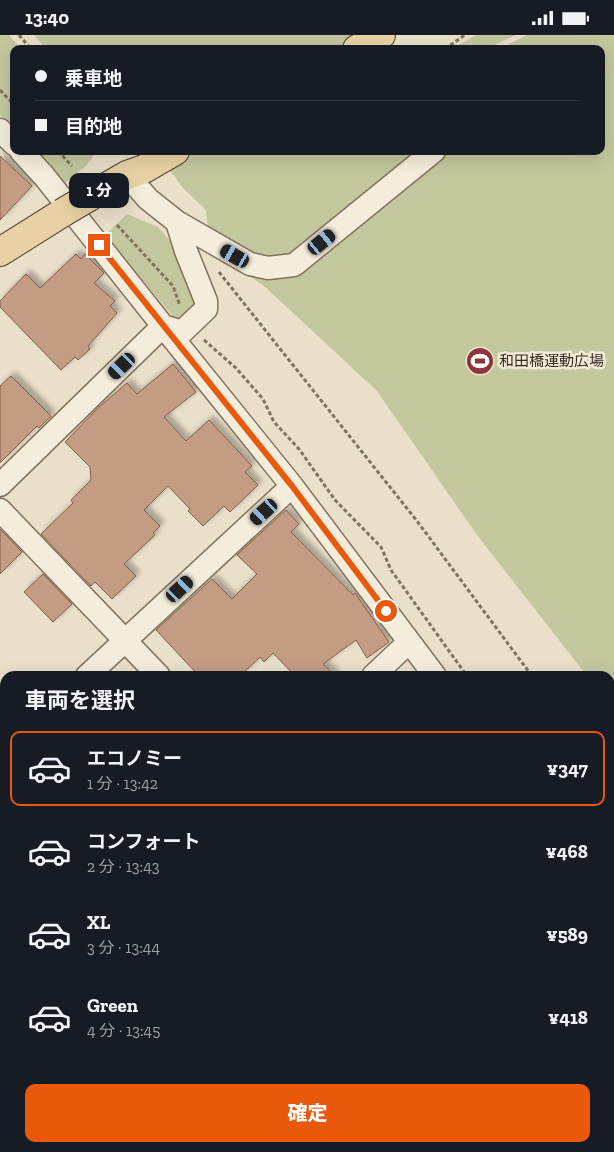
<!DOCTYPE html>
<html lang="ja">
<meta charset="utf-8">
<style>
:root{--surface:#171b24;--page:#242831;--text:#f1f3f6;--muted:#9ea1a6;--line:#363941;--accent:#ea580c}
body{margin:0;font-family:"Zilla Slab","Noto Sans JP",serif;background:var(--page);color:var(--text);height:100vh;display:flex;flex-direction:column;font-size:19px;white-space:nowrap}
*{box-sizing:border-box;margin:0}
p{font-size:16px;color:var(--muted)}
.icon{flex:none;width:28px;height:28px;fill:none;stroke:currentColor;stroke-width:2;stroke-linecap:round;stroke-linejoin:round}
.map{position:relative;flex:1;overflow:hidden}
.details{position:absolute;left:0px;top:636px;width:615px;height:481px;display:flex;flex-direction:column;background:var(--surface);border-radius:15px 15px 0 0;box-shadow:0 5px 20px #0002}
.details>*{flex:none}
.hud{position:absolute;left:10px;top:10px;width:595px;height:110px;border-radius:10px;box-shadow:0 5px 20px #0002;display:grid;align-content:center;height:110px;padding:0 25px;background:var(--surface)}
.end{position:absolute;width:22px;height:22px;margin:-11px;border:6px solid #ea580c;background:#fff;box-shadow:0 0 0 2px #fff}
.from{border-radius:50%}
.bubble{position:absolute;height:35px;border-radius:10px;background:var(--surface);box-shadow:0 5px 20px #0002;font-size:16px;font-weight:800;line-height:35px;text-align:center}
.car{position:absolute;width:15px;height:30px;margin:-15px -8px;border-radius:6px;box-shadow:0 0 4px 1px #0007;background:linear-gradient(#222 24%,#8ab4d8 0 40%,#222 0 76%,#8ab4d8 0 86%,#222 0)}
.hud b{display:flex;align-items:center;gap:18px;height:48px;font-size:19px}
.hud b+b{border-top:1px solid var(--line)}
.hud i{width:12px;height:12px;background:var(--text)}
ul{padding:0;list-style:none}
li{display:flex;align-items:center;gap:15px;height:75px;margin:0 10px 8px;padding:0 15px;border:2px solid transparent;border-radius:10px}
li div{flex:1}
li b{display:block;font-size:19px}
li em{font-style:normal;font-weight:800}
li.active{border-color:var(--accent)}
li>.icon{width:45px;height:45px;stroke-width:1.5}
h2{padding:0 25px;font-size:22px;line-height:60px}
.primary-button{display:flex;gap:10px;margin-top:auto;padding:10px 25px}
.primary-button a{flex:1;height:58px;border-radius:10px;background:var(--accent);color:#fff;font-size:20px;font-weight:800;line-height:58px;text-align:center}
.status{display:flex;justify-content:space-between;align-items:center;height:35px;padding:0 25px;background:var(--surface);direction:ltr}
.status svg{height:14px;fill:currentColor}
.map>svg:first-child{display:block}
.green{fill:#c3c79e}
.building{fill:#c39c83;stroke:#805d48;filter:url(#shadow)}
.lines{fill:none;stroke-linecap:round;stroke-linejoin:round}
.minor-casing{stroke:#84725f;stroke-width:25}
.major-casing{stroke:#524133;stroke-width:30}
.path{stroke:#84725f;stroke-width:3;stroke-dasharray:4 2.5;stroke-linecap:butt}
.minor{stroke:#f5eddb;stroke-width:22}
.major{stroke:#e8d2a5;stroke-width:28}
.major-bridge-casing{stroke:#524133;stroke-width:30;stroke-linecap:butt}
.major-bridge{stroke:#e8d2a5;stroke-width:28}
.route{stroke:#ea580c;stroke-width:6}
.labels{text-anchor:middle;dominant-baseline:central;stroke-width:5;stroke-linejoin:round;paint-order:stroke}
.poi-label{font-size:15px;fill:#362b21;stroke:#f2ead7;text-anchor:start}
</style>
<div class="status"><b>13:40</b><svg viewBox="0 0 49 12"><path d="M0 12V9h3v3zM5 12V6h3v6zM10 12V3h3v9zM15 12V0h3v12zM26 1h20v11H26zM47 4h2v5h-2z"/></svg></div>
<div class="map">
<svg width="614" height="1117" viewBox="0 0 614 1117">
<defs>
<filter id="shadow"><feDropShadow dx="4.5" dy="-4.5" stdDeviation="2.5" flood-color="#0004"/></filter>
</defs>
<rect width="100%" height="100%" fill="#eadfc9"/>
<path class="green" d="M0,0H9L21,14H14V94L0,80Z
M34,0H382L394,14H46Z
M476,0H516L486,14H452Z
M527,0H614V676L610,671V641H587L477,500L377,356L263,250L210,214L206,175L183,153L155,116H601V14H500Z
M35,116H97L86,131L63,150Z
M127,179L158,192L179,216L203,270L180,290L105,200Z
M190,1112L260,1113L264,1117H185Z"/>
<path class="building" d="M0,121L32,151L0,185Z
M76,219L81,224L85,219L104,238L94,248L115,266L110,271L117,278L88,311L90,314L78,325L75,322L61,335L0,272V266L26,239L40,253Z
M173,329L196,357L164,382L186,406L209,385L252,431L245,437L258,450L230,477L224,471L203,491L188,476L190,474L168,451L144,475L160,491L153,498L155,500L124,529L136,541L112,564L95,547L91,551L41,499L73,468L71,465L91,445L90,432L65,407L99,372L127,348L137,359Z
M11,341L51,381L39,393L37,391L0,428V351Z
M286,475L299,489L291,497L353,560L355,558L389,607L367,623L356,605L323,629L336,641H295L273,618L264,627L260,622L240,641H199L156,595L212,544L232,564L257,539L237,520Z
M0,494L22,517L0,539Z
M43,539L72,569L53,587L24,557Z"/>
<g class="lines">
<defs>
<path id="minor" d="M0,95L14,109
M21,116L44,141L163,291L292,451L435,641
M177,187L250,229L268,233L294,230L434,116
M0,450L163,291L182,297L206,274V266L186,216L177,187L148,164L127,140
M0,475L159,641
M87,641L292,451
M373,641L409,607
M0,725L5,720
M0,815L5,820
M610,876L614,882
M0,1002L5,997
M282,1112L286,1117
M512,1112L516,1117
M170,1117L175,1112"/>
<path id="major" d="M357,14L381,0
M89,162L127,140L144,134L175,116
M0,217L62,178"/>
</defs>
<use href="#minor" class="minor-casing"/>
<use href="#major" class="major-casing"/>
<path class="path" d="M19,0L31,14
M445,14L465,0
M0,55L14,70
M58,116L72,131
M117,190L173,251L180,271
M219,237L417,486L532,641
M204,305L236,333L263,364L274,387L299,414L335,465L381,512L391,535L467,641
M610,746L614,752
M610,840H614"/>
<use href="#minor" class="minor"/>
<use href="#major" class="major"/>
<defs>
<path id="major-bridge" d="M62,178L89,162"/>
</defs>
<use href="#major-bridge" class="major-bridge-casing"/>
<use href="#major-bridge" class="major-bridge"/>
</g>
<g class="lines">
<path class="route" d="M99,210L292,451L386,576"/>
</g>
<defs>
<symbol id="stadium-disc" viewBox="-11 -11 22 22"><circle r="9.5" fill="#8c3639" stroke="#f2ead7"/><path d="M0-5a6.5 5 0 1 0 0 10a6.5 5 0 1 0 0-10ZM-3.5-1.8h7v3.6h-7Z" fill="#fff"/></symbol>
</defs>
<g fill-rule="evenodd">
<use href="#stadium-disc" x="464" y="310" width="32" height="32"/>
</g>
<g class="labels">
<g class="poi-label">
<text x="499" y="326">和田橋運動広場</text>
</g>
</g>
</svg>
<i class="end from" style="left:386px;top:576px"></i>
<i class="end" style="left:99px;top:210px"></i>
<div class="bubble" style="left:69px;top:138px;width:60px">1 分</div>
<i class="car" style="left:322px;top:207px;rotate:51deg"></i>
<i class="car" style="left:235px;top:221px;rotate:300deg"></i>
<i class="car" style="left:122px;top:331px;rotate:226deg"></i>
<i class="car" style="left:264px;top:477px;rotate:228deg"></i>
<i class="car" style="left:180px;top:554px;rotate:47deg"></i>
<div class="hud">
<b><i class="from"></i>乗車地</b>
<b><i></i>目的地</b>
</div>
<section class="details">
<h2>車両を選択</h2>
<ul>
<li class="active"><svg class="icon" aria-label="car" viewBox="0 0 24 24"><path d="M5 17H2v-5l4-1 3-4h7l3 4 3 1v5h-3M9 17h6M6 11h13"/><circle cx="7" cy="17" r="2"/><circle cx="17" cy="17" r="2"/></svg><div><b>エコノミー</b><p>1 分 · 13:42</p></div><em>¥347</em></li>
<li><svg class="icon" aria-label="car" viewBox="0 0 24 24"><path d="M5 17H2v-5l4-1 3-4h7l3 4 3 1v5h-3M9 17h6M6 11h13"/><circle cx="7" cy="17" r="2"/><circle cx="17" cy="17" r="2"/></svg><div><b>コンフォート</b><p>2 分 · 13:43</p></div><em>¥468</em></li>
<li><svg class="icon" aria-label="car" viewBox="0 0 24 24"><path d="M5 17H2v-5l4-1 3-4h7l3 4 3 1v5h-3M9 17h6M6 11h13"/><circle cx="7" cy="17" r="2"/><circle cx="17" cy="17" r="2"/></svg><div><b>XL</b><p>3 分 · 13:44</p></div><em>¥589</em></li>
<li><svg class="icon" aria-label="car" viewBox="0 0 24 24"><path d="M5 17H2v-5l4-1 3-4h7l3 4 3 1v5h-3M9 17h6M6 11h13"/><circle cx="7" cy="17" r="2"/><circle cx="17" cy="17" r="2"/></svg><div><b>Green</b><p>4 分 · 13:45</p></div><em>¥418</em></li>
</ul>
<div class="primary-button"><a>確定</a></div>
</section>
</div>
